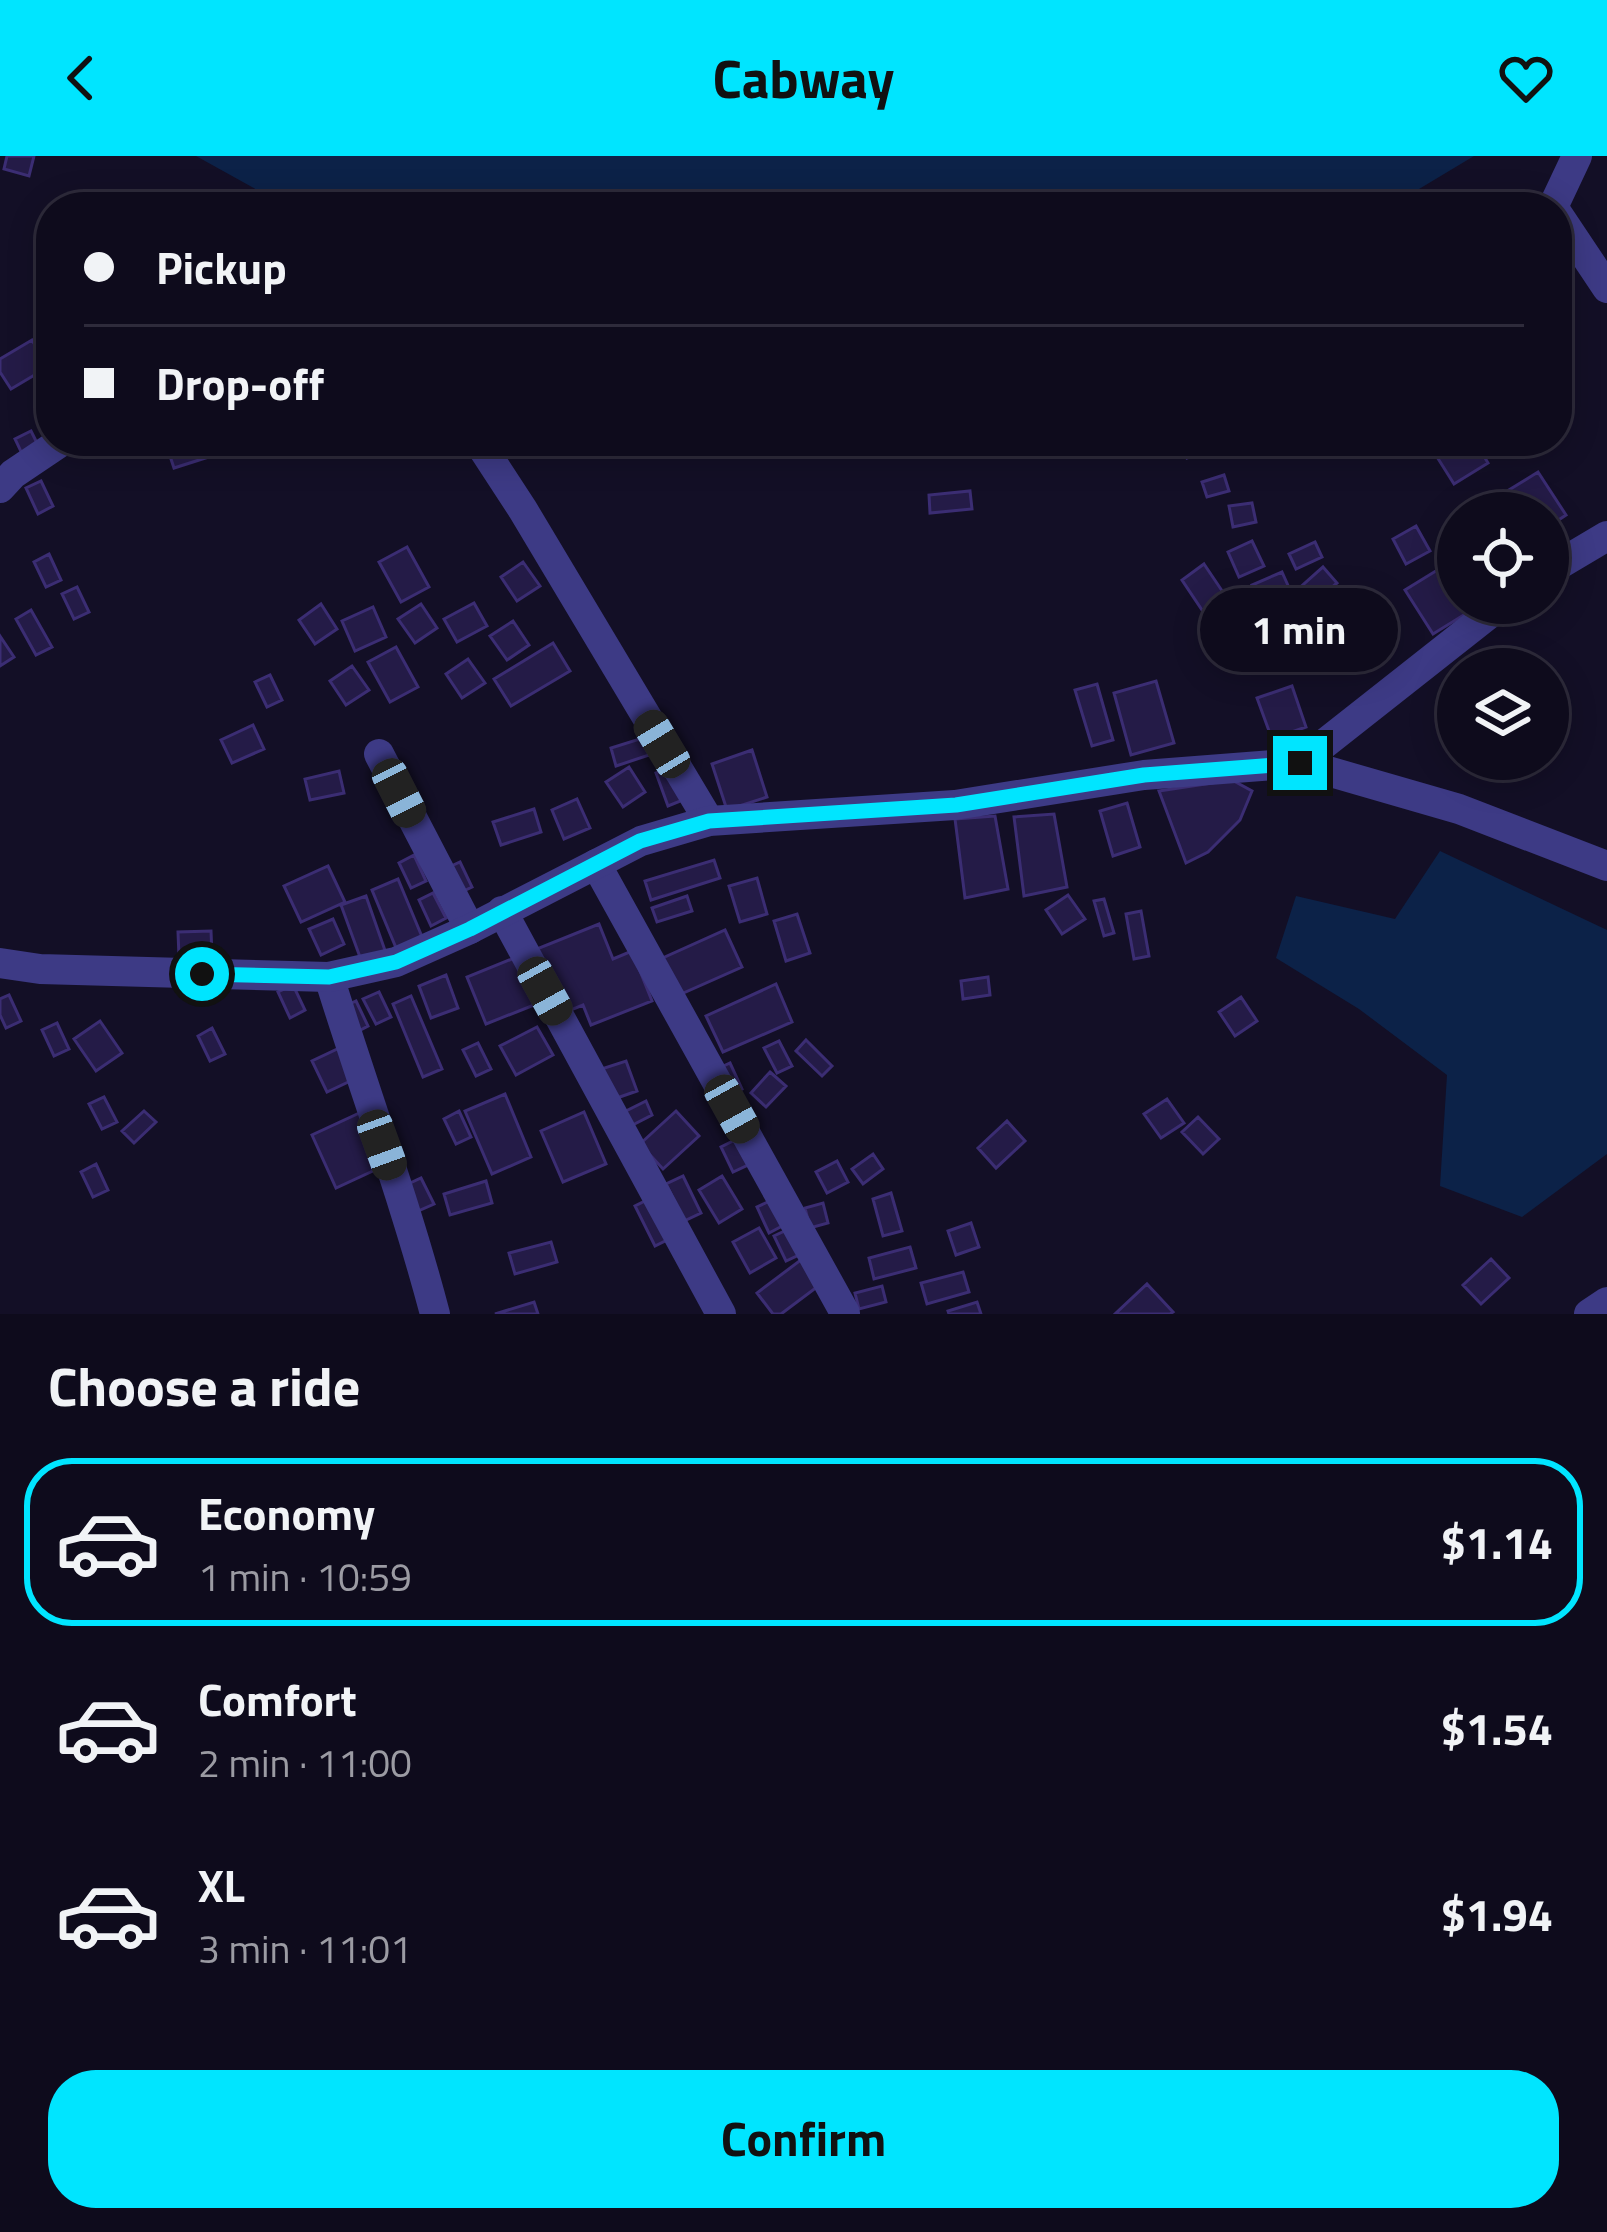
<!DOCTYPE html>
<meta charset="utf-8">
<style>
:root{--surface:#0e0b1c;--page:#1c1929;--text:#f1f3f6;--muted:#9b9ba3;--line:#2e2b3b;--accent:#00e5ff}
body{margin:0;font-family:"Titillium Web",sans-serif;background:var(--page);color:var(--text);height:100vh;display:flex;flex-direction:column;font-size:45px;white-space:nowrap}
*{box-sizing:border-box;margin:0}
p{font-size:39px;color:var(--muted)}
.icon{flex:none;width:66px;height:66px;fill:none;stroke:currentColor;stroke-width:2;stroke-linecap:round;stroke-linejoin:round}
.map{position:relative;height:1158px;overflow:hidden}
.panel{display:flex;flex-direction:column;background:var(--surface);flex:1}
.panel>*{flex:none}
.banner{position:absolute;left:36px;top:36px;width:1536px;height:264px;border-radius:48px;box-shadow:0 6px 30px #0003,0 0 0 3px var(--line);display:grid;align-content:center;height:264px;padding:0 48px;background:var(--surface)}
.buttons{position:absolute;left:1437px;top:336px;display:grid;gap:24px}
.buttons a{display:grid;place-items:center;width:132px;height:132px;border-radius:50%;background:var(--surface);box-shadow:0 6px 30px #0003,0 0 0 3px var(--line);font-size:60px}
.end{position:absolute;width:54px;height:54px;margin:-27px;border:15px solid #00e5ff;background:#111;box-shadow:0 0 0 6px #111}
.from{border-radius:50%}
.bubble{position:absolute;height:84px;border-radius:42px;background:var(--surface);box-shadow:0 6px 30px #0003,0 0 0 3px var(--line);font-size:39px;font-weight:700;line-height:84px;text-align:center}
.car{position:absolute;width:36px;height:72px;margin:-36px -18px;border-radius:15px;box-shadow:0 0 9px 3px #0007;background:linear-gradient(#222 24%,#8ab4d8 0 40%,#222 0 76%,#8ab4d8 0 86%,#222 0)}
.banner b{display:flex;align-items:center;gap:42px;height:114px;font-size:45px}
.banner b+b{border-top:3px solid var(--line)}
.banner i{width:30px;height:30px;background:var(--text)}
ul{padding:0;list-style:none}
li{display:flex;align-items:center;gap:36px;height:168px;margin:0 24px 18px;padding:0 24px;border:6px solid transparent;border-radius:48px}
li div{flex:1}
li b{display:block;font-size:45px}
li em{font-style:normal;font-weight:700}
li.current{border-color:var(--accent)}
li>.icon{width:108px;height:108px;stroke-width:1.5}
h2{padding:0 48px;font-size:54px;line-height:144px}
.action{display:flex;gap:24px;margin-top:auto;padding:24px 48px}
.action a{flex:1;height:138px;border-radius:48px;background:var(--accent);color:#111;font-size:48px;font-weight:700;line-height:138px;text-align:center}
header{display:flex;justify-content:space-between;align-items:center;height:156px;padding:0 48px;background:var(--accent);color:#111;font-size:54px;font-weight:700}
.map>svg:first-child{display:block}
.water{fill:#0c2248}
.building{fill:#241b47;stroke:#3b2d73;stroke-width:3}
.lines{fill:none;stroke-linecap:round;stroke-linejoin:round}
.minor{stroke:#3d3a85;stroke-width:30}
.tertiary{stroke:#3d3a85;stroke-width:30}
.route{stroke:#00e5ff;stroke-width:15}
</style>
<header><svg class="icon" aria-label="back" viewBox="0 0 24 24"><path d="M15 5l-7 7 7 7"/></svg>Cabway<svg class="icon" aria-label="heart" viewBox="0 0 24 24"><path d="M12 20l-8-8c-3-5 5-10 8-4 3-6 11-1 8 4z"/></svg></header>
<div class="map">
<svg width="1607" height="1158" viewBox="0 0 1607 1158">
<rect width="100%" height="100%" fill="#130f26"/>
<path class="water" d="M196,0H1474L1389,51H288Z
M1440,695L1607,774V998L1522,1061L1440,1030L1447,919L1359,853L1276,802L1296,740L1395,763Z"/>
<path class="building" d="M7,0H34L29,20L4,13Z
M32,184L48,211L11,233L0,216V203Z
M49,242L51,246L49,269L39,246Z
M31,275L41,295L25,304L15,283Z
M165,285H238L240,291L174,312Z
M1181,285H1204L1208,294L1187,302Z
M1427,285H1475L1488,307L1454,328Z
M1538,316L1566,359L1548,371V357H1517L1504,337Z
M1224,319L1229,335L1207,341L1202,326Z
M41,325L53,350L38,358L26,332Z
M970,335L972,353L930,357L929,339Z
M1252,347L1256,366L1233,371L1229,350Z
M1416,370L1430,395L1406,408L1393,383Z
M1252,385L1264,410L1239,421L1228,396Z
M1315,386L1322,401L1296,413L1289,398Z
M407,391L429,431L401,446L379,406Z
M49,398L61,424L46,431L34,406Z
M523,406L540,430L517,445L501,421Z
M1204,408L1239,460L1216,475L1182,424Z
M1323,411L1337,427L1308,452L1295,436Z
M1439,413L1458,447L1467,457L1433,478L1405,434Z
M1282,416L1290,434L1261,447L1252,429Z
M77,431L89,456L74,463L62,438Z
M474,447L487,470L457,486L444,463Z
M321,448L337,473L315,488L299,464Z
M421,448L437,472L415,487L398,463Z
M1282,450L1303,477L1281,493L1260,466Z
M373,451L386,481L355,495L342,465Z
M31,454L52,491L36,499L16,463Z
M513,465L529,489L507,504L490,480Z
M0,480L14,501L0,510Z
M553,487L570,515L511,550L494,523Z
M396,491L418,531L390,546L368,506Z
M468,503L485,527L462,542L446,518Z
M352,510L369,534L346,549L330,525Z
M270,519L282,544L267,551L255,526Z
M1156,525L1174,587L1131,599L1114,537Z
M1097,528L1113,584L1092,590L1075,534Z
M1292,530L1306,571L1272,583L1257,542Z
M253,569L264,593L232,607L221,584Z
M649,580L655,597L616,610L611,592Z
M752,594L767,641L727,654L712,608Z
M675,610L688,642L668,650L656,617Z
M629,611L645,636L623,651L606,626Z
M339,615L344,637L310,644L305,623Z
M1232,624L1252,635L1240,664L1208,696L1186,707L1159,635Z
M577,643L590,672L564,683L552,654Z
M1127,647L1140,691L1113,700L1100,655Z
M534,653L541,676L501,689L493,666Z
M1054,658L1067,731L1024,740L1014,661Z
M995,660L1008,733L965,742L955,663Z
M414,699L426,725L411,732L399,707Z
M714,704L720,722L651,744L645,725Z
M460,706L472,731L457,738L445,713Z
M328,710L345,746L301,766L284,730Z
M757,722L767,758L740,766L729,730Z
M398,723L425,788L399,799L372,734Z
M433,737L446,762L431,770L419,744Z
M1068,739L1085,763L1062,778L1046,754Z
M366,740L388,803L364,812L341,749Z
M687,740L692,755L657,766L652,752Z
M1104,743L1114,777L1104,780L1094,745Z
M1141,755L1149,800L1134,803L1126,758Z
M797,758L810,797L786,805L774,765Z
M333,763L344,788L321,799L309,773Z
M599,768L613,803L632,795L652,845L591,869L583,849L551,862L544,845L486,868L467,821Z
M725,774L742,811L672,842L656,805Z
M211,775L212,800L179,801L178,776Z
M446,819L458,852L431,862L419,830Z
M988,821L990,839L963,843L961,825Z
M776,828L792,866L723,896L706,860Z
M293,829L305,854L290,862L278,836Z
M379,836L391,861L376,868L363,843Z
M9,839L21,865L6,872L0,859V843Z
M411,840L442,913L423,921L393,848Z
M1241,841L1257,865L1235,880L1219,856Z
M356,845L368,870L353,878L341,852Z
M100,865L122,897L96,915L74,883Z
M57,867L69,893L54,900L42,874Z
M537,871L553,899L516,919L500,890Z
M212,872L225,898L210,905L198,880Z
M806,884L832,910L822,920L796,895Z
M779,885L792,910L777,917L764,892Z
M350,887L365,918L327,936L312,905Z
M478,887L491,913L476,920L463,894Z
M626,905L637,935L594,950L583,919Z
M730,907L742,933L728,940L715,914Z
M770,916L786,930L766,951L751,937Z
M505,938L531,1001L492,1018L465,955Z
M104,941L117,966L102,973L89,948Z
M1167,943L1184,967L1161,982L1144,958Z
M646,945L652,959L615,978L608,964Z
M366,954L390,1007L336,1032L312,979Z
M144,955L156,966L134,987L122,975Z
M459,955L471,981L456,988L444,963Z
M676,955L699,980L663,1013L640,988Z
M584,956L606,1008L563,1026L541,975Z
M1198,961L1219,983L1203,998L1182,976Z
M1007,965L1025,985L996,1012L978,992Z
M735,984L748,1009L733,1016L721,991Z
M873,998L883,1013L863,1028L852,1013Z
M837,1005L848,1026L827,1037L816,1016Z
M96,1008L108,1034L93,1041L81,1016Z
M683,1020L701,1057L684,1065L666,1028Z
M722,1020L742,1053L719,1067L699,1034Z
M421,1022L434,1048L418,1055L406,1029Z
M486,1025L492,1047L450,1059L444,1038Z
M891,1037L902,1075L883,1080L873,1043Z
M655,1040L675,1080L655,1090L635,1050Z
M772,1044L784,1069L769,1077L757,1051Z
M823,1047L828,1067L810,1072L805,1052Z
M971,1067L979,1091L956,1099L948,1075Z
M759,1072L776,1102L750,1117L733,1086Z
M789,1073L801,1098L786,1105L774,1080Z
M551,1086L557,1106L515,1118L509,1097Z
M910,1091L916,1112L874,1123L869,1102Z
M810,1097L829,1122L781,1158H773L757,1137Z
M1491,1103L1509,1122L1481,1148L1463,1129Z
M963,1116L969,1136L927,1148L921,1127Z
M1147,1128L1173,1156L1170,1158H1115Z
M882,1130L886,1146L859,1153L855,1137Z
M534,1146L538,1158H495Z
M977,1146L981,1158H949L948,1155Z"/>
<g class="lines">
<path class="minor" d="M1553,51L1577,0
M1557,57L1607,132
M478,285L523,354L709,665
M0,332L13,318L62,285
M1548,415L1607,380
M379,598L470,773
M1300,607L1503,447
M596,708L845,1157
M502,755L721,1158
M329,821C364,934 405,1044 435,1158
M1589,1158L1607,1146"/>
<path class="tertiary" d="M0,807L40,813L329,821L396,806L470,773L641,685L709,665L955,649L1144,619L1300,607L1459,653L1607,710"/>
</g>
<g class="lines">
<path class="route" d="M202,818L329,821L396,806L470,773L640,685L709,665L956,649L1144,619L1300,607"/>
</g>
</svg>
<div class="buttons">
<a><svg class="icon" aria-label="locate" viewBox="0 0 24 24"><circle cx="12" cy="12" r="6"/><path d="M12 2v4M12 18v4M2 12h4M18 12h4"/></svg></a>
<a><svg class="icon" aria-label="layers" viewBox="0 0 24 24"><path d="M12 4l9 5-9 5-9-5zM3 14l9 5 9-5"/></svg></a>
</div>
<i class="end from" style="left:202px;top:818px"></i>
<i class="end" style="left:1300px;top:607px"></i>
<div class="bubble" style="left:1200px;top:432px;width:198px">1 min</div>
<i class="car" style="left:662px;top:588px;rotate:329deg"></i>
<i class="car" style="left:399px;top:637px;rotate:153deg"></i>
<i class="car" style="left:545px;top:835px;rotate:151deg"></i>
<i class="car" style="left:732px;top:953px;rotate:151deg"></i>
<i class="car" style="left:382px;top:989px;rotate:160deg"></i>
<div class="banner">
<b><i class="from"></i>Pickup</b>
<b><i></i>Drop-off</b>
</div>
</div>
<section class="panel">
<h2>Choose a ride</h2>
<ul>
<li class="current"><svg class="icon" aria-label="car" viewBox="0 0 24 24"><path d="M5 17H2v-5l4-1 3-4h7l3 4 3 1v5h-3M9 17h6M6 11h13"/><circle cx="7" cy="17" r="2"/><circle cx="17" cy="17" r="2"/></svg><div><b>Economy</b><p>1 min · 10:59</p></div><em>$1.14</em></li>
<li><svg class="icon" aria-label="car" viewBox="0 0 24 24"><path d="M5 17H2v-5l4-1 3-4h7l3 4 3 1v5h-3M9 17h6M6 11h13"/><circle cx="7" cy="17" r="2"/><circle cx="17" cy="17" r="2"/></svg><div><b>Comfort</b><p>2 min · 11:00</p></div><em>$1.54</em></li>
<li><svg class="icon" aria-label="car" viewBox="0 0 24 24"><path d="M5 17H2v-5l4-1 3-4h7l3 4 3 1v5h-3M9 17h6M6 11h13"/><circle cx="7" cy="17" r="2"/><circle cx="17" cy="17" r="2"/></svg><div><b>XL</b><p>3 min · 11:01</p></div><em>$1.94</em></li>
</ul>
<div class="action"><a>Confirm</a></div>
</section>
